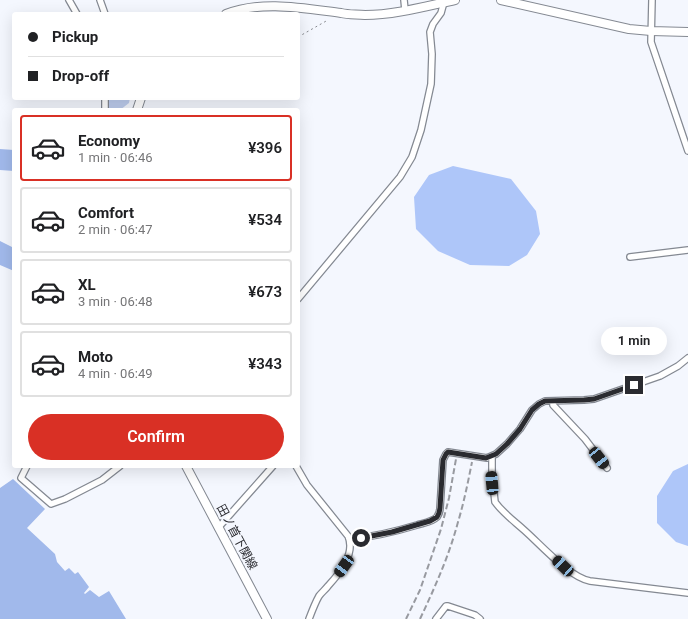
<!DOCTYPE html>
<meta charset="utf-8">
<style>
:root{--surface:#fff;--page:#f2f2f2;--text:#202124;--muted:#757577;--line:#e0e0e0;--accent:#d93025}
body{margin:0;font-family:Roboto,"Noto Sans JP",sans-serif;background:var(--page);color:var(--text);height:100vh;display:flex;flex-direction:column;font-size:15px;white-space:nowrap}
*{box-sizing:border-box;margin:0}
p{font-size:13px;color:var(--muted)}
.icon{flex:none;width:22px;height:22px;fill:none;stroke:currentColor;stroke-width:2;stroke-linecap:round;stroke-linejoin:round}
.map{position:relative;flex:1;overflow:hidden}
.details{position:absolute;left:12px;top:108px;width:288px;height:360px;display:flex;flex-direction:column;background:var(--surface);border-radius:4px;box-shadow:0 4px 16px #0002}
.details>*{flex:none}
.banner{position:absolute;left:12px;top:12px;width:288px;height:88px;border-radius:4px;box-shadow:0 4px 16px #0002;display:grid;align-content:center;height:88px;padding:0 16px;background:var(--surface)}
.end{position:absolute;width:18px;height:18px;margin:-9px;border:5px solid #2a2b30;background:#fff;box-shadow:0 0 0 2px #fff}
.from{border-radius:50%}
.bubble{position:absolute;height:28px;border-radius:14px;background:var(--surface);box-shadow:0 4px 16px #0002;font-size:13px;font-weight:600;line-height:28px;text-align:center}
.car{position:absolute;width:12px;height:24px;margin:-12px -6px;border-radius:5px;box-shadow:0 0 3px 1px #0007;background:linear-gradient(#222 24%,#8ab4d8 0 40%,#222 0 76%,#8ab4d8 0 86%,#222 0)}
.banner b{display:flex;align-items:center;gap:14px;height:38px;font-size:15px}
.banner b+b{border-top:1px solid var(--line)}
.banner i{width:10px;height:10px;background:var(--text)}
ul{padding:7px 0 0;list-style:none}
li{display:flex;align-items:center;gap:12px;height:66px;margin:0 8px 6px;padding:0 8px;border:2px solid var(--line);border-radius:4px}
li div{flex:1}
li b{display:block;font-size:15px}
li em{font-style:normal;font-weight:600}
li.on{border-color:var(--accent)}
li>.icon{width:36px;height:36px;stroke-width:1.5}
.cta{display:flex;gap:8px;margin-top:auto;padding:8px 16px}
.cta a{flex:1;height:46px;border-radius:24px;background:var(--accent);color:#fff;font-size:16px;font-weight:600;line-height:46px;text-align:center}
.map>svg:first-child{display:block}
.green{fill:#bdcced}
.forest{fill:#aec6f9}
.water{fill:#a1b9eb}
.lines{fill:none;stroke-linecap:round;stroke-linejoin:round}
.minor-casing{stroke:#848992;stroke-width:8}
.secondary-casing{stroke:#848992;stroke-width:10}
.path{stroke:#888a90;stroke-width:1;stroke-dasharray:2 3;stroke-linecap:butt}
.minor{stroke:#fff;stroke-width:5.5}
.secondary{stroke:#fff;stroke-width:8}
.rail{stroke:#989aa0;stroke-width:2;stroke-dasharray:6 3;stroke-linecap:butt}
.route{stroke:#2a2b30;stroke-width:5}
.labels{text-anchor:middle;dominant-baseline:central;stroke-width:4;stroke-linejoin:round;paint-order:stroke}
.street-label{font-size:12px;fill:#2a2b30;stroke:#f4f7fe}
</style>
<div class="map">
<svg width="688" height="619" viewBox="0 0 688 619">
<rect width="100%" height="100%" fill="#f4f7fe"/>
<path class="green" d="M108,98H130L129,103L120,110H109Z"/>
<path class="forest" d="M453,166L511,179L536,211L540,234L527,255L509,266L470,265L438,251L416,229L414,197L429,175Z
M688,464V546L676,542L657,523V496L673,471Z"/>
<path class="water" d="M0,149L14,150V171L0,170Z
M0,241L14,248V271L0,265Z
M13,479L45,509L27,528L55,554L57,562L65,571L69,568L75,574L78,572L89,587L84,593L85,594L90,590L99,597L109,591L126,619H0V488Z"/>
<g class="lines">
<defs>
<path id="minor" d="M69,0L77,14
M100,0L105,14
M404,0L405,10
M652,0L651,42L688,151
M105,98V110
M630,257L688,250
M298,299L400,177L412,157L421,130L431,84L432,54L430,32L433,24L441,13L444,2
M553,401V405L585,439L607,468
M492,456V475L495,502C503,513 514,521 524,530C540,544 570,578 590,581L688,593
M27,466L21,478L51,504L65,499L102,480L120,466
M296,466L307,485L348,536C356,554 339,574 328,586C325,590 322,592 319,596C315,603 312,611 309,619
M218,528L273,466
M350,539C373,537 394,532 417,525C423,523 432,522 437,517C439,514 440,511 440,508L443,460L446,454L448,452L487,458L496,454L507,444L520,429L532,410L539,404L545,401L584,400L594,399L660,376L678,366L688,358
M436,619L446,606H448L475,615L480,619"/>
<path id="secondary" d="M501,0L629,29L651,31L688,32
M226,14C262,0 302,8 341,13C349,15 357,14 365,15C394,15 427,6 455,0
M137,110L141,98
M186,466L267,619"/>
</defs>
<use href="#minor" class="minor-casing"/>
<use href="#secondary" class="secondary-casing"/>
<path class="path" d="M298,37L328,20"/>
<use href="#minor" class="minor"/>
<use href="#secondary" class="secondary"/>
<path class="rail" d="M406,619L420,590L441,529L449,498L456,459
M420,619C435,587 449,556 458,522C464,502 468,482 472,462"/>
</g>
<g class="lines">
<path class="route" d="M361,538L392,532L430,521L437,517L439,513L440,508L443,460L446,454L448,452L486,458L496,454L507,444L520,429L532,410L539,404L545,401L584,400L594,399L634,385"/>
</g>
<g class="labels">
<g class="street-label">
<text transform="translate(237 537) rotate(62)">田ノ首下関線</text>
</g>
</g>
</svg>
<i class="end from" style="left:361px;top:538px"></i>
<i class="end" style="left:634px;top:385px"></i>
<div class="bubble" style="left:601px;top:327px;width:66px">1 min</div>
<i class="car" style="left:599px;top:458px;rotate:142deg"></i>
<i class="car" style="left:492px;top:483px;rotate:355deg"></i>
<i class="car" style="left:344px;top:566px;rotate:216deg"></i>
<i class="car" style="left:563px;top:566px;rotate:313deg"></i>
<div class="banner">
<b><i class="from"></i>Pickup</b>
<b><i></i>Drop-off</b>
</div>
<section class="details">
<ul>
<li class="on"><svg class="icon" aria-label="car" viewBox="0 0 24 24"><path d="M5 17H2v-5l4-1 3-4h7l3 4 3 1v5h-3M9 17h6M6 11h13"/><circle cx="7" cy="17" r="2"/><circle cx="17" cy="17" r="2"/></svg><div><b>Economy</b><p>1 min · 06:46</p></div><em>¥396</em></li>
<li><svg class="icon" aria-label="car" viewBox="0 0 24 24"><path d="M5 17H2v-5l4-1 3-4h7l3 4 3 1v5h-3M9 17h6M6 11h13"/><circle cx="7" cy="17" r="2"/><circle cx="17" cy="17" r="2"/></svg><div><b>Comfort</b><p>2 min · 06:47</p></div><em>¥534</em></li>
<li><svg class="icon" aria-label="car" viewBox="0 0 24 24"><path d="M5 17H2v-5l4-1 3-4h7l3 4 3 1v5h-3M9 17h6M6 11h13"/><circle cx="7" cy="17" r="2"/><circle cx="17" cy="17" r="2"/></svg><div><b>XL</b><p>3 min · 06:48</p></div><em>¥673</em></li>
<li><svg class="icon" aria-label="car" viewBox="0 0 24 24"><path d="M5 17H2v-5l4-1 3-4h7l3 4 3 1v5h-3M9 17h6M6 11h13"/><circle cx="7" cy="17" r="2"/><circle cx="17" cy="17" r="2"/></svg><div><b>Moto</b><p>4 min · 06:49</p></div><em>¥343</em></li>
</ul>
<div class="cta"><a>Confirm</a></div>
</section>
</div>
